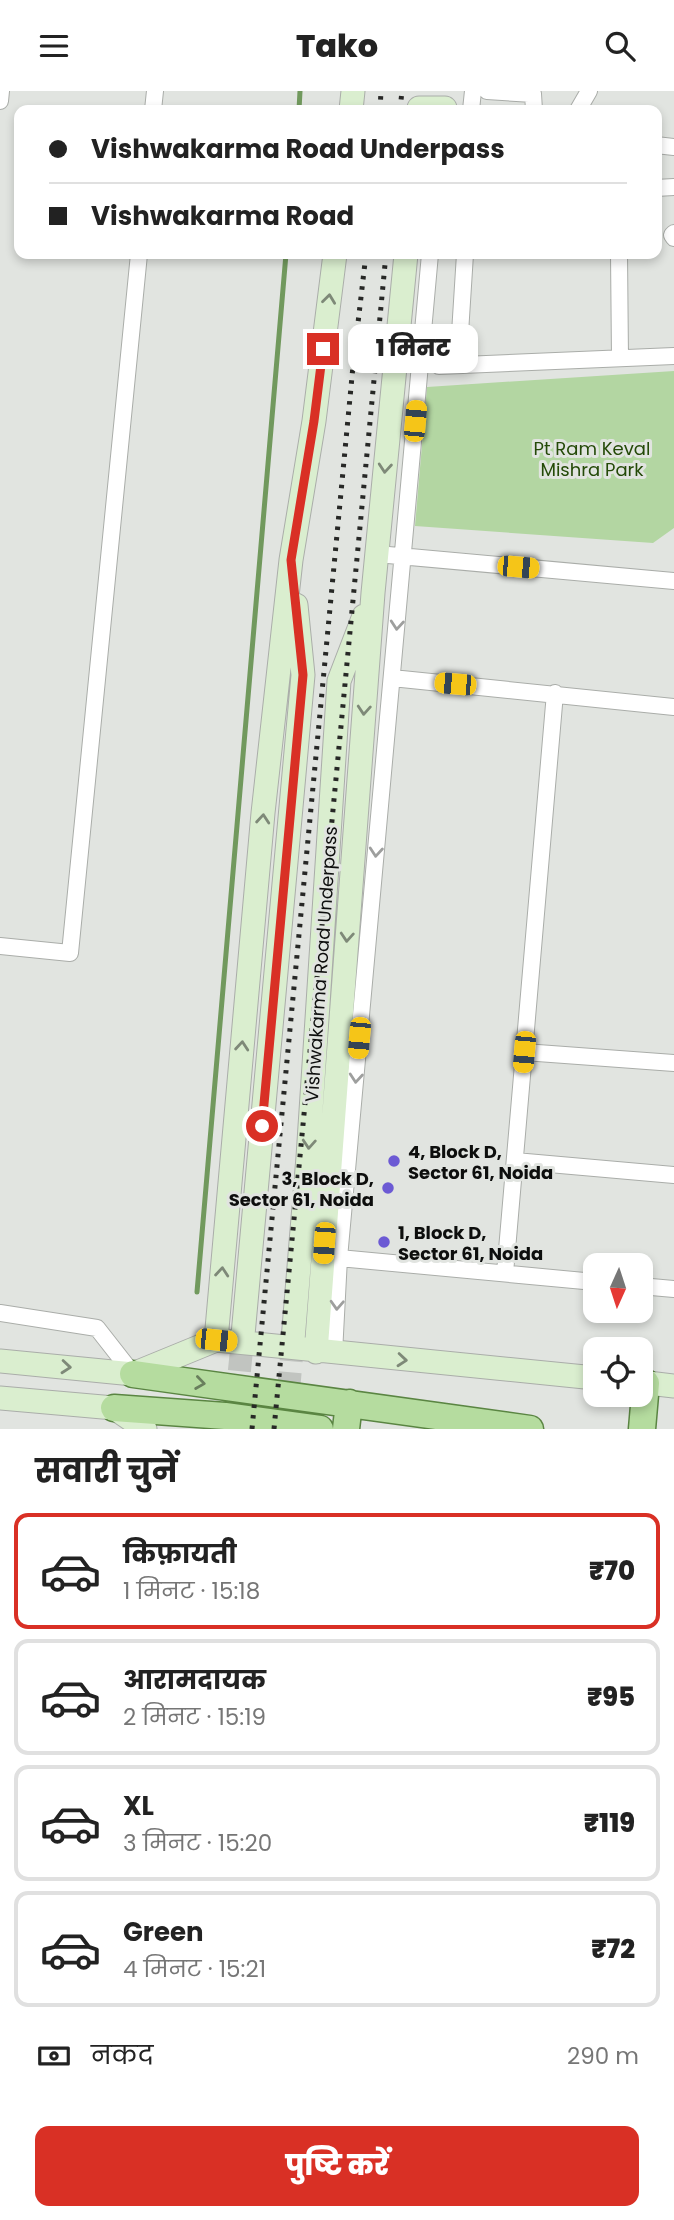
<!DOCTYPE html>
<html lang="hi">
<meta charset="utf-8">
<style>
:root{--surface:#fff;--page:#f6f6f6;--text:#222;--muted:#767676;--line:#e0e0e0;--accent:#d93025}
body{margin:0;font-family:Poppins,"Noto Sans Devanagari",sans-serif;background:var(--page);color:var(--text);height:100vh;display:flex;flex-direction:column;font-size:26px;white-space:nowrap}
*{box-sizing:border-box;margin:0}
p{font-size:23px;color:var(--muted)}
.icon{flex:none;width:38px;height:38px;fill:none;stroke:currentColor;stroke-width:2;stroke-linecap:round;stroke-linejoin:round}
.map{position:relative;height:1338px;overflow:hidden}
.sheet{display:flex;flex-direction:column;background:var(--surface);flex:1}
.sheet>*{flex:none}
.hud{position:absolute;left:14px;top:14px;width:648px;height:154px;border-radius:14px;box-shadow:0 4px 10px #0003;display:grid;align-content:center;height:154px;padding:0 35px;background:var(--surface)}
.needle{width:46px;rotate:183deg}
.fabs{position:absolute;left:583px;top:1162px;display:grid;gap:14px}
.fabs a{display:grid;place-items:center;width:70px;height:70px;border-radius:14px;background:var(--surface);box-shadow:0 4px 10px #0003;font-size:35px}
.end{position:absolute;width:32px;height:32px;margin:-16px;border:9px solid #d93025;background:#fff;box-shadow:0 0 0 4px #fff}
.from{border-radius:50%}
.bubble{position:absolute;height:49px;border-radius:14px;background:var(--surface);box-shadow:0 4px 10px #0003;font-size:23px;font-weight:800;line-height:49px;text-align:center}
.car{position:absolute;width:21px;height:42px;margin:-21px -10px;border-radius:9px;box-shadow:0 0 5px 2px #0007;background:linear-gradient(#f5c518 24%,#345 0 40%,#f5c518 0 76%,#345 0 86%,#f5c518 0)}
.hud b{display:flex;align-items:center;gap:24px;height:66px;font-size:26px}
.hud b+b{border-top:2px solid var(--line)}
.hud i{width:18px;height:18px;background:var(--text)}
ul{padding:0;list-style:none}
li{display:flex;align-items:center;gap:21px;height:116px;margin:0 14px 10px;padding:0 21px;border:4px solid var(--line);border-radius:14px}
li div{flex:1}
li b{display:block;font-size:26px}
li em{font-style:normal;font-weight:800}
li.on{border-color:var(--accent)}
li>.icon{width:63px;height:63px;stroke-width:1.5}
h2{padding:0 35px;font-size:32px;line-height:84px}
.pay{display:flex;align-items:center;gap:18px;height:77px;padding:0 35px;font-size:26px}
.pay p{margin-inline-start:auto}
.cta{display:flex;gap:14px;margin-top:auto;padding:14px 35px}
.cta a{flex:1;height:80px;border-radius:14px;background:var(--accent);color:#fff;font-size:28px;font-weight:800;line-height:80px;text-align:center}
header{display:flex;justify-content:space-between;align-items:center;height:91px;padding:0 35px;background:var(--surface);font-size:32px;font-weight:800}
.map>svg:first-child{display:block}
.green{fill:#b3d6a2}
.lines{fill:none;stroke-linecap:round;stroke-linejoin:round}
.stream{stroke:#71995d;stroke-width:5}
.secondary-tunnel{stroke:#c1c4c0;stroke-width:23;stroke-dasharray:23 11;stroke-linecap:butt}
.street-casing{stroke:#aaada9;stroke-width:18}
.secondary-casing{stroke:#aaada9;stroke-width:25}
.primary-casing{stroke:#5a8542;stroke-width:29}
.street{stroke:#fff;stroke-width:16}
.secondary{stroke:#daeecf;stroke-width:23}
.primary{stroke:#b5dc9f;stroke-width:26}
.rail{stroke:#272826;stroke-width:5;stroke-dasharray:3.5 7;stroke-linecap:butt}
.oneway{stroke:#7e8978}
.oneway2{stroke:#9e9f9e}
.oneway3{stroke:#697f5d}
.route{stroke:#d93025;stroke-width:9}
.poi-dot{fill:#6c5ad4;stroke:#e1e4e0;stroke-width:2.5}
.labels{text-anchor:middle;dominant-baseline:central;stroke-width:6;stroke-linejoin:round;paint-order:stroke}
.park-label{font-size:18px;fill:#244a08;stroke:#e1e4e0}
.street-label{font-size:18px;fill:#0d0e0d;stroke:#e1e4e0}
.poi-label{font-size:18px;font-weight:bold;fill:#0d0e0d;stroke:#e1e4e0;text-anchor:start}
</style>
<header><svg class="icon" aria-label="menu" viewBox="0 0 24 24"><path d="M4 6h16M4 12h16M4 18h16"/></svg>Tako<svg class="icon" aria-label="search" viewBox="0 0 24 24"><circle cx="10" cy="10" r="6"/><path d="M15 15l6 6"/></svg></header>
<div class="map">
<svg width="674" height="1338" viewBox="0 0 674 1338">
<rect width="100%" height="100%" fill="#e1e4e0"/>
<path class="green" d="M674,280V437L653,452L415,435L427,296Z"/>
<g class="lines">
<path class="stream" d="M299,19L300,0
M197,1201L286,163"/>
<path class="secondary-tunnel" d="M236,1314L243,1244
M285,1338L293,1249"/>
<defs>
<path id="street" d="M487,0L533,3L534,19
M0,10L1,0
M153,19L155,0
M471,19L473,0
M578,19L589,0
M656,54L674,56
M656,97L674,96
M674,142L672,144L674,147
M619,163L620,267
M458,274L465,163
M439,275L674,265
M377,463L674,490
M392,587L674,616
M0,855L70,862L139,163
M524,961L674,972
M515,1070L674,1084
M339,1167L595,1191
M505,1182L555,602
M640,1195L674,1198
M0,1222L97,1237L133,1283
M334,1262L339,1167L430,163"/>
<path id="secondary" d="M419,17H445
M351,19L353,0
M243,1244L303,584L296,514
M216,1249L263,722L291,469L314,330L335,163
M293,1249L308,1066L339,590L364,525
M316,1261L373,502L406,163
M0,1270L133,1283L216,1249L595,1287
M640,1291L674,1295
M0,1307L114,1317L145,1338"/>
<path id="primary" d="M133,1283L530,1338
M114,1317L225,1325L320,1338
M346,1338L349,1312
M642,1338L646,1292"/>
</defs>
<use href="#street" class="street-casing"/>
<use href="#secondary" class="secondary-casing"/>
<use href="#primary" class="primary-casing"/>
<use href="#street" class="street"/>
<use href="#secondary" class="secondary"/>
<use href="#primary" class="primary"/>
<path class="rail" d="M380,19L381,0
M400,19L402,0
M252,1338L353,275L366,163
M274,1338L386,163"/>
</g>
<defs><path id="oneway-chevron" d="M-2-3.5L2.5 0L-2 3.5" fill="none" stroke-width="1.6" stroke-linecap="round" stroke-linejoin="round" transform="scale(1.75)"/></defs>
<g class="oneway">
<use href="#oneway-chevron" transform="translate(329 208) rotate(-83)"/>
<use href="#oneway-chevron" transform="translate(385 377) rotate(95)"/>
<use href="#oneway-chevron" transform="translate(364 619) rotate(94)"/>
<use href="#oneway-chevron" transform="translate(263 728) rotate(-85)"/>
<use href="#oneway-chevron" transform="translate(347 846) rotate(94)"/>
<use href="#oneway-chevron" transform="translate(242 955) rotate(-85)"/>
<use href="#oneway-chevron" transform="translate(309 1053) rotate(94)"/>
<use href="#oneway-chevron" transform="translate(222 1181) rotate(-85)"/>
<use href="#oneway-chevron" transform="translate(402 1269) rotate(5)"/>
<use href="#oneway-chevron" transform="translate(66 1276) rotate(5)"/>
</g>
<g class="oneway2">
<use href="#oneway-chevron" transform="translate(397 534) rotate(95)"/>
<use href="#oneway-chevron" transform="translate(376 761) rotate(95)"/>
<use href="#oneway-chevron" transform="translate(356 987) rotate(95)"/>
<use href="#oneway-chevron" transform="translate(337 1214) rotate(93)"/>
</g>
<use class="oneway3" href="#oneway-chevron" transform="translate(200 1292) rotate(8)"/>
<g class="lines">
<path class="route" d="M262,1035L303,584L291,469L314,330L323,258"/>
</g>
<g class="poi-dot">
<circle cx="394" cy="1070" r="7"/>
<circle cx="388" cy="1097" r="7"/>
<circle cx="384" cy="1151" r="7"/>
</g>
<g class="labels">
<g class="park-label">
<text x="592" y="357">Pt Ram Keval<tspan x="592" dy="21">Mishra Park</tspan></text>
</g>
<g class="street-label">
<text transform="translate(321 873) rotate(-86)">Vishwakarma Road Underpass</text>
</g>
<g class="poi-label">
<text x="408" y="1060">4, Block D,<tspan x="408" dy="21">Sector 61, Noida</tspan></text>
<text x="374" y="1087" text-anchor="end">3, Block D,<tspan x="374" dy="21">Sector 61, Noida</tspan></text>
<text x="398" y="1141">1, Block D,<tspan x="398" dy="21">Sector 61, Noida</tspan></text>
</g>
</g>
</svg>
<div class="fabs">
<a><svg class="needle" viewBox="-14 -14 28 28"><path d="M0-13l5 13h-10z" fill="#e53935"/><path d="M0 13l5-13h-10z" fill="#767676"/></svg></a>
<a><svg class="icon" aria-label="locate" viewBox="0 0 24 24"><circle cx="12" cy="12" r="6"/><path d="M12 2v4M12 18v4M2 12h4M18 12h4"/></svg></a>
</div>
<i class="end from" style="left:262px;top:1035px"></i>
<i class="end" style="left:323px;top:258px"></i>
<div class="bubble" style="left:348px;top:233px;width:130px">1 मिनट</div>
<i class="car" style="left:415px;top:330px;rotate:5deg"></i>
<i class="car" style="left:518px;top:476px;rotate:95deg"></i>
<i class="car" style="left:455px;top:593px;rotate:275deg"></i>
<i class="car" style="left:359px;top:947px;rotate:185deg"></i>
<i class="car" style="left:524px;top:961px;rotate:185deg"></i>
<i class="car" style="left:324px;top:1152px;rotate:184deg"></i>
<i class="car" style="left:216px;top:1249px;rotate:96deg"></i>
<div class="hud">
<b><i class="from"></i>Vishwakarma Road Underpass</b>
<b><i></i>Vishwakarma Road</b>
</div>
</div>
<section class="sheet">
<h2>सवारी चुनें</h2>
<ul>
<li class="on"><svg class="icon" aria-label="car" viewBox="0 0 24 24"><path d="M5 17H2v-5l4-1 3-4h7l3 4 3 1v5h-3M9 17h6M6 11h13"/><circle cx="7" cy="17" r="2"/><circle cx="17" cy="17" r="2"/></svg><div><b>किफ़ायती</b><p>1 मिनट · 15:18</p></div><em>₹70</em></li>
<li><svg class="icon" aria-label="car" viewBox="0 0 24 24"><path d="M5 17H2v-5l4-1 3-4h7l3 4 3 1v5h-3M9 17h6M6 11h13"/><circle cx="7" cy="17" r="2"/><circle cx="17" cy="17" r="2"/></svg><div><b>आरामदायक</b><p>2 मिनट · 15:19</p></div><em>₹95</em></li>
<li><svg class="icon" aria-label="car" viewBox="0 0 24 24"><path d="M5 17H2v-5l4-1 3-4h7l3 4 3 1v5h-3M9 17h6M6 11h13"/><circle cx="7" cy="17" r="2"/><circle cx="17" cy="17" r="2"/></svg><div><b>XL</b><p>3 मिनट · 15:20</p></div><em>₹119</em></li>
<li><svg class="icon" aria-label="car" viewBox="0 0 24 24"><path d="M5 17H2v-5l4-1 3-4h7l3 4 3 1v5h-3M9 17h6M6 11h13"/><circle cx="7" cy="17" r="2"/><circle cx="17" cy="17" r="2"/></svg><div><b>Green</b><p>4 मिनट · 15:21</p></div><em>₹72</em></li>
</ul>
<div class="pay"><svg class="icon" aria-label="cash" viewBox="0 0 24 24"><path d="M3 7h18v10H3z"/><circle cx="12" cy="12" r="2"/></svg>नकद<p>290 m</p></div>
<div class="cta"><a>पुष्टि करें</a></div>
</section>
